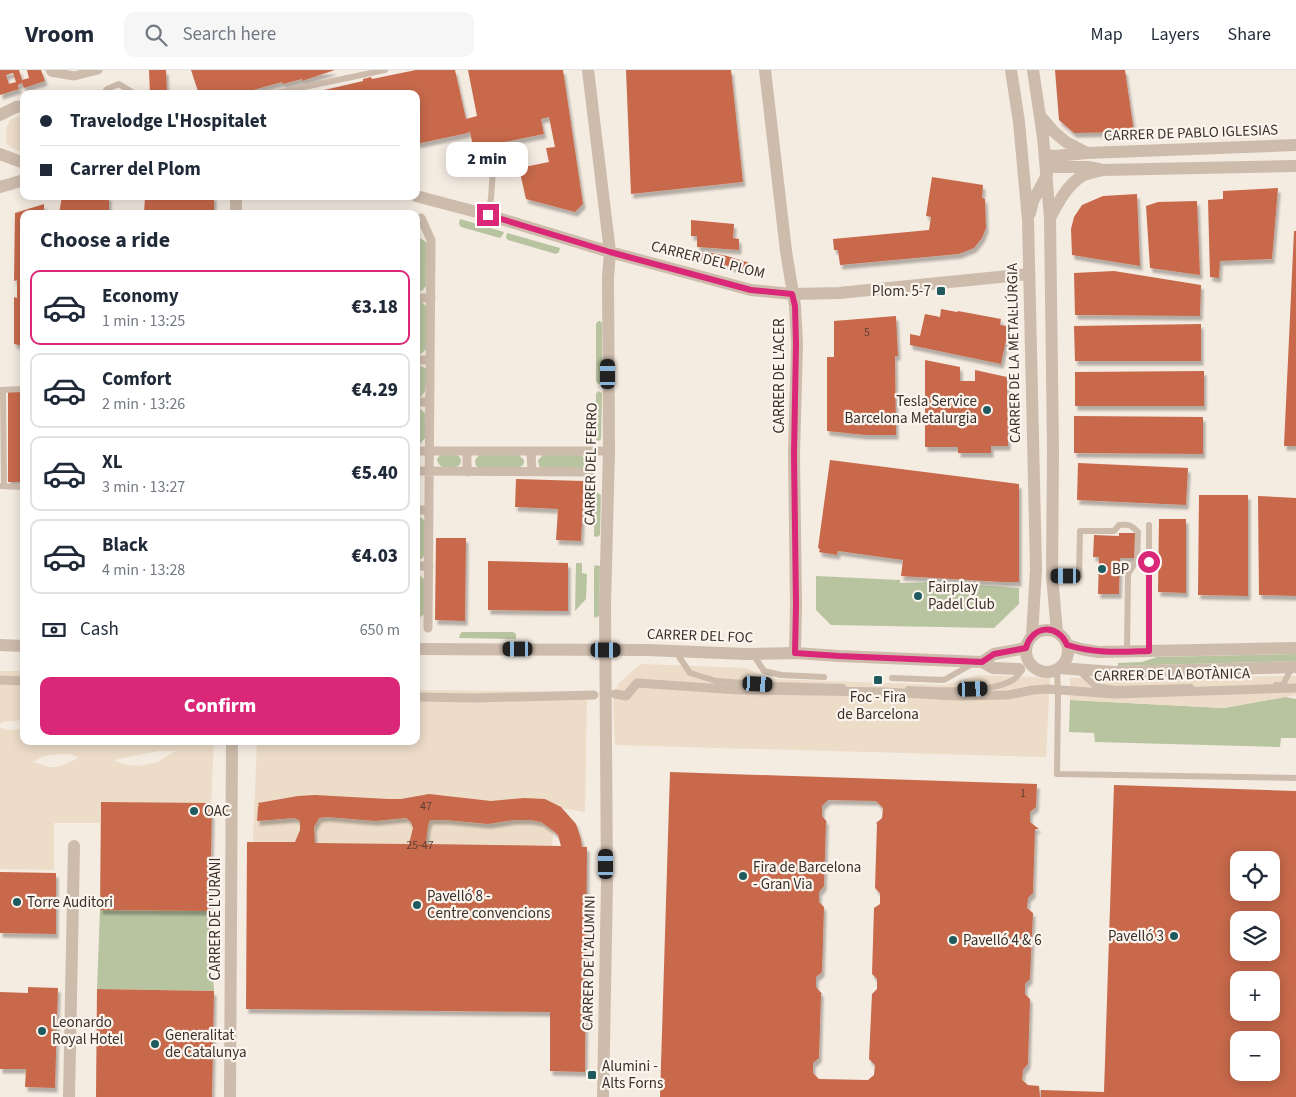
<!DOCTYPE html>
<meta charset="utf-8">
<style>
:root{--surface:#fff;--page:#f6f6f7;--text:#1f2937;--muted:#747a83;--line:#e0e1e3;--accent:#db2777}
body{margin:0;font-family:"Source Sans 3",sans-serif;background:var(--page);color:var(--text);height:100vh;display:flex;flex-direction:column;font-size:19px;white-space:nowrap}
*{box-sizing:border-box;margin:0}
p{font-size:16px;color:var(--muted)}
.icon{flex:none;width:28px;height:28px;fill:none;stroke:currentColor;stroke-width:2;stroke-linecap:round;stroke-linejoin:round}
.map{position:relative;flex:1;overflow:hidden}
.side{position:absolute;left:20px;top:140px;width:400px;height:535px;display:flex;flex-direction:column;background:var(--surface);border-radius:10px;box-shadow:0 2px 12px #0003}
.side>*{flex:none}
.top-card{position:absolute;left:20px;top:20px;width:400px;height:110px;border-radius:10px;box-shadow:0 2px 12px #0003;display:grid;align-content:center;height:110px;padding:0 20px;background:var(--surface)}
.tools{position:absolute;left:1230px;top:781px;display:grid;gap:10px}
.tools a{display:grid;place-items:center;width:50px;height:50px;border-radius:10px;background:var(--surface);box-shadow:0 2px 12px #0003;font-size:25px}
.end{position:absolute;width:22px;height:22px;margin:-11px;border:6px solid #db2777;background:#fff;box-shadow:0 0 0 2px #fff}
.from{border-radius:50%}
.bubble{position:absolute;height:35px;border-radius:10px;background:var(--surface);box-shadow:0 2px 12px #0003;font-size:16px;font-weight:800;line-height:35px;text-align:center}
.car{position:absolute;width:15px;height:30px;margin:-15px -8px;border-radius:6px;box-shadow:0 0 4px 1px #0007;background:linear-gradient(#222 24%,#8ab4d8 0 40%,#222 0 76%,#8ab4d8 0 86%,#222 0)}
.top-card b{display:flex;align-items:center;gap:18px;height:48px;font-size:19px}
.top-card b+b{border-top:1px solid var(--line)}
.top-card i{width:12px;height:12px;background:var(--text)}
ul{padding:0;list-style:none}
li{display:flex;align-items:center;gap:15px;height:75px;margin:0 10px 8px;padding:0 10px;border:2px solid var(--line);border-radius:10px}
li div{flex:1}
li b{display:block;font-size:19px}
li em{font-style:normal;font-weight:800}
li.on{border-color:var(--accent)}
li>.icon{width:45px;height:45px;stroke-width:1.5}
h2{padding:0 20px;font-size:22px;line-height:60px}
.pay{display:flex;align-items:center;gap:12px;height:55px;padding:0 20px;font-size:19px}
.pay p{margin-inline-start:auto}
.primary-button{display:flex;gap:10px;margin-top:auto;padding:10px 20px}
.primary-button a{flex:1;height:58px;border-radius:10px;background:var(--accent);color:#fff;font-size:20px;font-weight:800;line-height:58px;text-align:center}
header{display:flex;align-items:center;gap:30px;box-sizing:border-box;height:70px;padding:0 25px;background:var(--surface);border-bottom:1px solid var(--line)}
header strong{font-size:24px}
nav{display:flex;gap:28px;margin-inline-start:auto;font-size:18px}
.search{width:350px;height:45px;background:var(--page);display:flex;align-items:center;gap:12px;box-sizing:border-box;padding:0 18px;border-radius:10px;color:var(--muted);font-size:19px}
.map>svg:first-child{display:block}
.green{fill:#b8c4a0}
.plaza{fill:#ecdcc8;fill-rule:evenodd}
.building{fill:#c8694b;fill-rule:evenodd;filter:url(#shadow)}
.lines{fill:none;stroke-linecap:round;stroke-linejoin:round}
.service{stroke:#cdbbac;stroke-width:6}
.pedestrian{stroke:#cdbbac;stroke-width:9}
.minor{stroke:#cdbbac;stroke-width:12}
.tertiary{stroke:#cdbbac;stroke-width:12}
.route{stroke:#db2777;stroke-width:6}
.poi-dot{fill:#1f5a5e;stroke:#fbf5ee;stroke-width:2}
.labels{text-anchor:middle;dominant-baseline:central;stroke-width:4.5;stroke-linejoin:round;paint-order:stroke}
.number-label{font-size:12px;fill:#5e3e33}
.street-label{font-size:15px;fill:#3b302b;stroke:#fbf5ee}
.poi-label{font-size:15px;fill:#3b302b;stroke:#fbf5ee;text-anchor:start}
</style>
<header>
<strong>Vroom</strong>
<div class="search"><svg class="icon" aria-label="search" viewBox="0 0 24 24"><circle cx="10" cy="10" r="6"/><path d="M15 15l6 6"/></svg>Search here</div>
<nav><a>Map</a><a>Layers</a><a>Share</a></nav>
</header>
<div class="map">
<svg width="1296" height="1027" viewBox="0 0 1296 1027">
<defs>
<filter id="shadow"><feDropShadow dx="2.5" dy="4.5" stdDeviation="1" flood-color="#0004"/></filter>
</defs>
<rect width="100%" height="100%" fill="#f4ebe1"/>
<path class="green" d="M460,149L504,162L502,166L500,168L461,157L459,154Z
M507,163L560,178L559,182L556,184L508,170L506,168Z
M420,168L425,171L427,174L426,216L422,221L416,220V169Z
M420,231L424,234L427,237L426,279L421,284H416V232Z
M598,251H600L602,253V311L599,314L597,313L596,310V254Z
M416,295C421,295 424,297 427,300L425,321L421,327H416Z
M598,321L602,323L601,369L599,371L596,370V324Z
M418,337L425,343V368L421,373H416V338Z
M441,384C446,384 453,383 457,385C463,388 462,395 456,397C448,400 438,398 437,389Z
M480,384H518L524,390C524,395 522,397 517,398H480L476,396L475,390Z
M543,385H581L587,390C586,395 585,397 580,399H543L539,396L538,390Z
M596,422L601,425L600,465L597,467L594,466L595,426Z
M419,446L425,451L424,485L423,488L418,490H416V447Z
M576,493H582V503L587,504L586,529L575,541Z
M595,495L600,496L599,546L595,548L594,546V498Z
M418,504L424,509V544L422,546L418,548H416V505Z
M816,506L900,510V513L938,512L1019,518V534L994,558L831,555L816,540Z
M462,562H513L516,564V569L459,568L460,564Z
M1296,584V591L1118,596V593L1142,592L1157,587Z
M1285,627L1296,629V668H1281L1280,677L1095,672L1094,663L1069,662L1070,630L1224,638Z
M100,840L210,841L214,921L97,919Z"/>
<path class="plaza" d="M24,44V83L12,78L7,74L6,66L7,56L10,50Z
M641,594L746,598L770,609L946,615L977,605L1050,608L1046,687L615,675L613,634L618,614Z
M0,601H24V650L3,652L0,654Z
M1296,606V625L1224,638L1070,630V608Z
M416,620L587,622L585,742L555,737L552,776L253,772L257,671H416Z
M0,658L8,660L24,659V671H214L211,734L101,733L100,753H54V800L0,799ZM159,681H176L156,693L138,696L122,694L113,690ZM58,684H68L79,687L68,693L57,697H49L33,692L44,686Z"/>
<path class="building" d="M0,0H19L22,10L29,8L27,0H41L45,11L24,18L22,13L18,15L19,19L0,25ZM13,3L16,12L9,14L6,5Z
M149,0H166L167,23L150,24Z
M191,0H335L302,11V9L283,14L282,12L239,24H199Z
M416,0H455L466,49L477,46L468,0H563L583,134L575,142L526,129L519,98L549,92L546,78L555,77L549,47L541,49L544,64L485,76L488,93L477,95L470,62H468V63L416,74V24H307L363,11V9L371,7L372,9Z
M626,0H731L743,112L631,124Z
M1055,0H1125L1134,62L1074,63L1059,50Z
M932,107L983,115L982,128L985,129L986,158L982,168L974,178L959,184L840,195L838,180H834L833,169L929,160L931,147L926,146Z
M1278,118L1272,189L1220,191L1219,208L1210,207L1208,130L1223,129V121Z
M1137,124L1140,196L1072,185L1071,159L1074,147L1082,135L1103,126Z
M62,126H109V144H59Z
M145,126H214V144H144Z
M1197,131L1200,205L1150,198L1146,136L1158,132Z
M44,134V144H24V276L14,274V227L17,228V210L14,211L15,143Z
M691,150L734,154L733,168L739,169V180L697,177V166H691Z
M1294,161H1296V376H1284Z
M690,182L696,184L707,183V182L727,186L750,193L742,200L689,185Z
M1114,201L1201,215L1200,246L1075,245L1074,203Z
M941,239L957,242L958,241L1001,249L1000,255L1007,256L1008,261L1001,294L910,275V264L920,266L925,244L940,247Z
M896,246L898,286H895L896,365H865L827,361V287H834V251Z
M1201,254V291H1075L1074,256Z
M925,290L960,297V311H975V300L1007,307L1008,376H991V383H958V377H925Z
M1204,301V336H1075V302Z
M8,322H24V412H8Z
M1074,346L1203,347V384L1074,383Z
M830,390L1019,414V512H1002L901,506L903,490L838,481L837,485L819,482L820,479L818,478Z
M1078,393L1188,398L1186,435L1077,430Z
M516,409L584,411L581,471L556,470L558,439L515,437Z
M1199,425H1248V526L1198,525Z
M1258,426L1296,428V526L1259,525Z
M1159,449H1186V523L1158,522Z
M1119,463H1135V488H1120L1119,524H1098L1099,487H1093L1094,465L1119,466Z
M436,468H466L465,551L435,550Z
M488,491L568,493V541L488,540Z
M670,702L1037,714L1036,737L1030,742V752L1039,759H1035L1033,822H1034L1028,828L1027,838L1033,843L1030,909L1025,914V924L1030,929L1028,994L1023,1000L1022,1010L1028,1015L1039,1016L1040,1027H660ZM828,730L876,731L883,738L882,748L876,753L877,754L875,818L880,823V834L874,838L872,904L877,909V919L872,924L869,989L875,995L874,1005L868,1010L819,1009L813,1003V993L819,988L821,924H822L816,917V907L822,902L824,837L819,832V822L824,816L826,752H827L822,746V736Z
M1114,715L1296,721V1027H1041V1020L1104,1022ZM1239,790H1271V822H1239ZM1239,850H1271V882H1239ZM1239,910H1271V942H1239ZM1239,970H1271V1002H1239Z
M429,724L491,731L524,728L545,729L561,737L576,754L581,769L582,777H587L585,1002L550,1001V942L246,939L247,772H295L300,760V751L295,748L257,751L258,736H259L258,733L298,726L315,725L388,729H401ZM327,747L375,751L406,748L411,752L413,758L409,774L315,773L314,757L319,748ZM430,750H446L488,754L514,750H530L541,752L551,759L558,765L561,776L426,774L428,755Z
M101,732L212,733L210,841L100,840Z
M0,802L56,803V864L0,863Z
M28,917L58,918L55,1018L25,1017L26,999H0V922L28,923Z
M97,919L214,921L212,1027H96Z"/>
<g class="lines">
<path class="service" d="M103,24L107,19L119,14L135,24
M271,24L385,0
M488,145L491,128L494,86
M0,320L24,319
M3,320L4,416
M0,416L24,417
M1149,455V581
M1052,506L1079,507L1080,461H1114L1119,455C1129,454 1131,455 1138,462L1137,490L1128,504L1127,581
M676,582L690,603L716,611L771,615L843,617
M753,584L764,601L781,605L824,607
M1057,599L1058,625L1057,704L1296,708
M1078,600L1095,616L1115,619L1191,617
M892,608L944,610L972,594
M1276,615H1283L1292,597
M908,619C937,620 986,624 1011,611C1016,609 1019,604 1022,600"/>
<path class="pedestrian" d="M50,0L51,2L74,6L98,0
M421,148L431,170L428,558
M416,228H431
M416,290H430
M416,332H430
M416,381H609
M531,381L532,402
M416,401L590,402
M467,402V381
M416,440H429
M416,496H429
M0,610L24,611
M615,624L626,626L637,613L739,620L886,622L955,626L1008,625L1033,620L1047,619L1115,624L1296,618
M416,627L475,628L594,625"/>
<path class="minor" d="M588,0L610,182L608,207L609,381L605,535L607,812L603,1027
M765,0L786,181L795,236L797,274L794,384L796,535L795,583
M1011,0L1019,52L1028,150L1036,499L1032,566
M1033,0L1043,67L1050,148L1053,381L1052,506L1057,562
M0,45L16,37L24,36
M1041,47L1053,61L1066,72L1087,83
M0,84L24,93
M1045,85L1055,86L1087,83L1296,75
M1046,97H1088L1099,99
M0,117L24,110
M416,126L488,145L610,182L751,220L792,224L839,223L1029,204
M1030,143L1033,131L1047,105
M236,144V126
M1050,148C1058,133 1067,115 1082,106C1088,103 1096,102 1102,100L1296,96
M1026 581a21 21 0 1 1 42 0a21 21 0 1 1-42 0Z
M1067,575L1081,579L1098,582L1296,578
M1059,598L1114,602L1296,597
M69,1027L74,776
M230,1027L232,671"/>
<path class="tertiary" d="M0,575L24,576
M416,579L647,580L746,584L795,583L839,586L982,592L993,598L1019,599
M982,592L994,584L1026,578"/>
</g>
<g class="lines">
<path class="route" d="M488,145L610,182L751,220L792,224L795,236L796,274L794,384L796,535L795,583L839,586L982,592L994,584L1026,578C1032,555 1058,553 1067,575C1097,584 1119,582 1149,581V492"/>
</g>
<g class="poi-dot">
<rect x="936" y="216" width="10" height="10" rx="2.5"/>
<circle cx="987" cy="340" r="5"/>
<circle cx="1102" cy="499" r="5"/>
<circle cx="918" cy="526" r="5"/>
<rect x="873" y="605" width="10" height="10" rx="2.5"/>
<circle cx="194" cy="741" r="5"/>
<circle cx="743" cy="806" r="5"/>
<circle cx="17" cy="832" r="5"/>
<circle cx="417" cy="835" r="5"/>
<circle cx="1174" cy="866" r="5"/>
<circle cx="953" cy="870" r="5"/>
<circle cx="42" cy="961" r="5"/>
<circle cx="155" cy="974" r="5"/>
<rect x="587" y="1000" width="10" height="10" rx="2.5"/>
</g>
<g class="labels">
<g class="number-label">
<text x="867" y="262">5</text>
<text x="1023" y="723">1</text>
<text x="426" y="736">47</text>
<text x="420" y="775">25-47</text>
</g>
<g class="street-label">
<text transform="translate(1191 63) rotate(-2)">CARRER DE PABLO IGLESIAS</text>
<text transform="translate(708 190) rotate(14)">CARRER DEL PLOM</text>
<text transform="translate(1014 283) rotate(-91)">CARRER DE LA METAL·LÚRGIA</text>
<text transform="translate(779 306) rotate(-90)">CARRER DE L'ACER</text>
<text transform="translate(591 394) rotate(-89)">CARRER DEL FERRO</text>
<text transform="translate(700 566) rotate(2)">CARRER DEL FOC</text>
<text transform="translate(1172 605) rotate(-1)">CARRER DE LA BOTÀNICA</text>
<text transform="translate(215 849) rotate(-90)">CARRER DE L'URANI</text>
<text transform="translate(589 893) rotate(-89)">CARRER DE L'ALUMINI</text>
</g>
<g class="poi-label">
<text x="931" y="221" text-anchor="end">Plom. 5-7</text>
<text x="977" y="331" text-anchor="end">Tesla Service<tspan x="977" dy="17">Barcelona Metalurgia</tspan></text>
<text x="1112" y="499">BP</text>
<text x="928" y="517">Fairplay<tspan x="928" dy="17">Padel Club</tspan></text>
<text x="878" y="627" text-anchor="middle">Foc - Fira<tspan x="878" dy="17">de Barcelona</tspan></text>
<text x="204" y="741">OAC</text>
<text x="753" y="797">Fira de Barcelona<tspan x="753" dy="17">- Gran Via</tspan></text>
<text x="427" y="826">Pavelló 8 -<tspan x="427" dy="17">Centre convencions</tspan></text>
<text x="27" y="832">Torre Auditori</text>
<text x="1164" y="866" text-anchor="end">Pavelló 3</text>
<text x="963" y="870">Pavelló 4 &amp; 6</text>
<text x="52" y="952">Leonardo<tspan x="52" dy="17">Royal Hotel</tspan></text>
<text x="165" y="965">Generalitat<tspan x="165" dy="17">de Catalunya</tspan></text>
<text x="602" y="996">Alumini -<tspan x="602" dy="17">Alts Forns</tspan></text>
</g>
</g>
</svg>
<div class="tools">
<a><svg class="icon" aria-label="locate" viewBox="0 0 24 24"><circle cx="12" cy="12" r="6"/><path d="M12 2v4M12 18v4M2 12h4M18 12h4"/></svg></a>
<a><svg class="icon" aria-label="layers" viewBox="0 0 24 24"><path d="M12 4l9 5-9 5-9-5zM3 14l9 5 9-5"/></svg></a>
<a>+</a>
<a>−</a>
</div>
<i class="end from" style="left:1149px;top:492px"></i>
<i class="end" style="left:488px;top:145px"></i>
<div class="bubble" style="left:446px;top:72px;width:82px">2 min</div>
<i class="car" style="left:608px;top:304px;rotate:0deg"></i>
<i class="car" style="left:1066px;top:506px;rotate:270deg"></i>
<i class="car" style="left:518px;top:579px;rotate:270deg"></i>
<i class="car" style="left:606px;top:580px;rotate:90deg"></i>
<i class="car" style="left:758px;top:614px;rotate:93deg"></i>
<i class="car" style="left:973px;top:619px;rotate:88deg"></i>
<i class="car" style="left:606px;top:794px;rotate:0deg"></i>
<div class="top-card">
<b><i class="from"></i>Travelodge L'Hospitalet</b>
<b><i></i>Carrer del Plom</b>
</div>
<section class="side">
<h2>Choose a ride</h2>
<ul>
<li class="on"><svg class="icon" aria-label="car" viewBox="0 0 24 24"><path d="M5 17H2v-5l4-1 3-4h7l3 4 3 1v5h-3M9 17h6M6 11h13"/><circle cx="7" cy="17" r="2"/><circle cx="17" cy="17" r="2"/></svg><div><b>Economy</b><p>1 min · 13:25</p></div><em>€3.18</em></li>
<li><svg class="icon" aria-label="car" viewBox="0 0 24 24"><path d="M5 17H2v-5l4-1 3-4h7l3 4 3 1v5h-3M9 17h6M6 11h13"/><circle cx="7" cy="17" r="2"/><circle cx="17" cy="17" r="2"/></svg><div><b>Comfort</b><p>2 min · 13:26</p></div><em>€4.29</em></li>
<li><svg class="icon" aria-label="car" viewBox="0 0 24 24"><path d="M5 17H2v-5l4-1 3-4h7l3 4 3 1v5h-3M9 17h6M6 11h13"/><circle cx="7" cy="17" r="2"/><circle cx="17" cy="17" r="2"/></svg><div><b>XL</b><p>3 min · 13:27</p></div><em>€5.40</em></li>
<li><svg class="icon" aria-label="car" viewBox="0 0 24 24"><path d="M5 17H2v-5l4-1 3-4h7l3 4 3 1v5h-3M9 17h6M6 11h13"/><circle cx="7" cy="17" r="2"/><circle cx="17" cy="17" r="2"/></svg><div><b>Black</b><p>4 min · 13:28</p></div><em>€4.03</em></li>
</ul>
<div class="pay"><svg class="icon" aria-label="cash" viewBox="0 0 24 24"><path d="M3 7h18v10H3z"/><circle cx="12" cy="12" r="2"/></svg>Cash<p>650 m</p></div>
<div class="primary-button"><a>Confirm</a></div>
</section>
</div>
